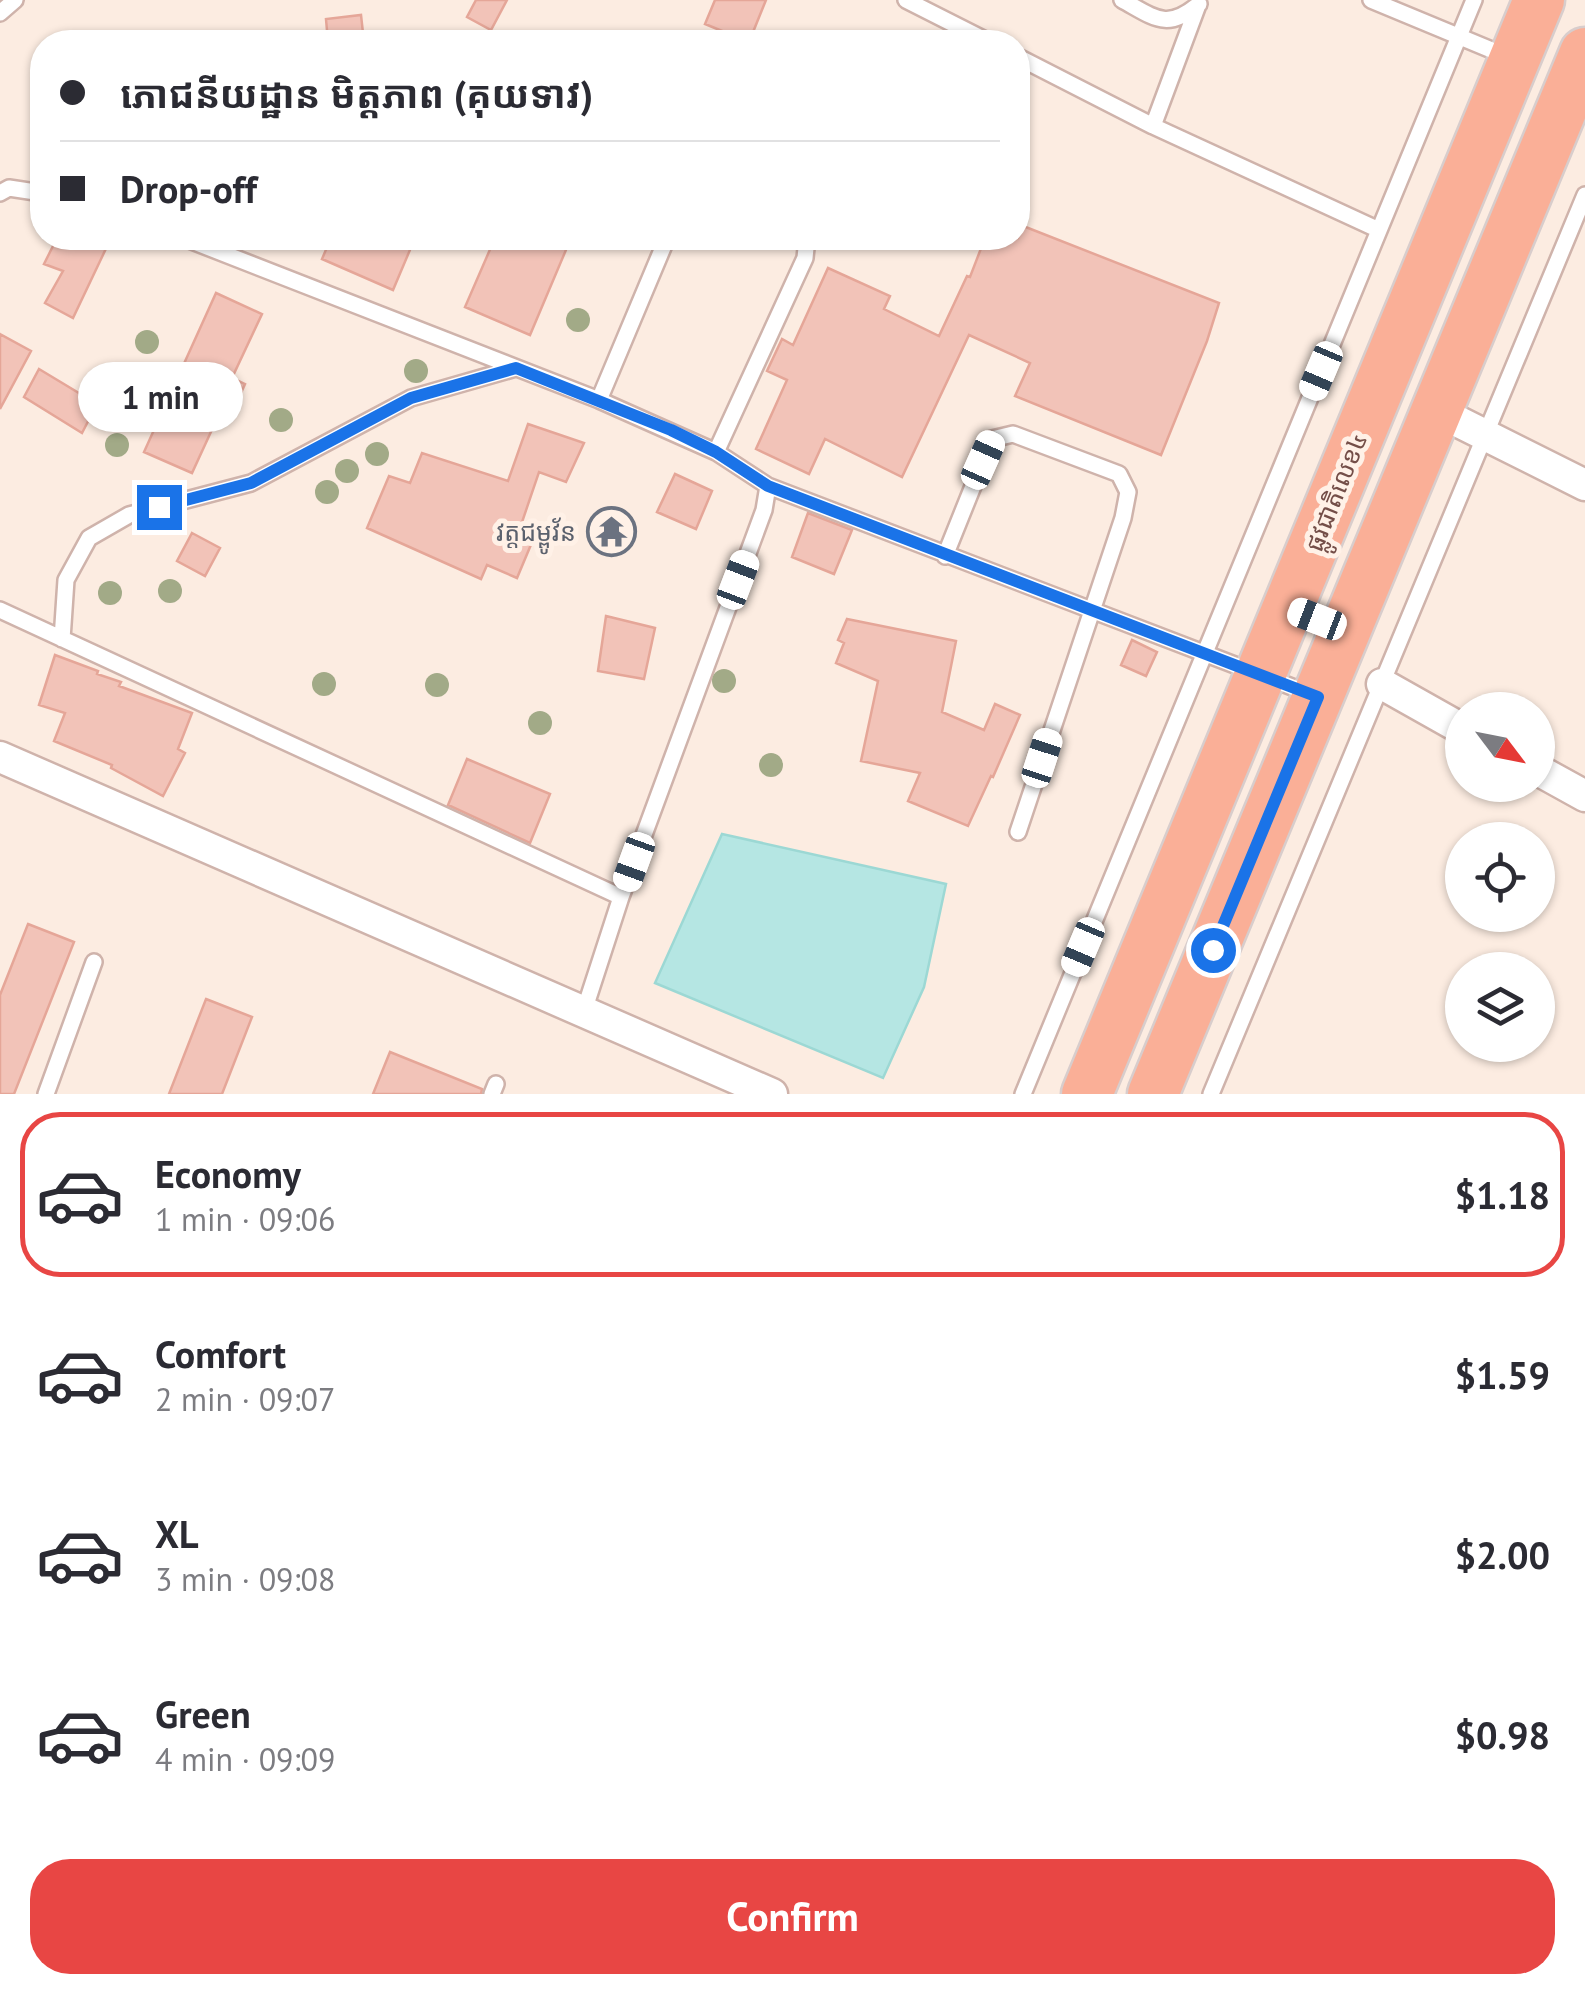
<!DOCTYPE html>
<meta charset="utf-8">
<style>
:root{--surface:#fff;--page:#f7f7f7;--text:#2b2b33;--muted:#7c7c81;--line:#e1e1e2;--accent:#e84644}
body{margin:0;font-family:"PT Sans","Noto Sans Khmer",sans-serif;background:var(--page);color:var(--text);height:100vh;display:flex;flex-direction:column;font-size:38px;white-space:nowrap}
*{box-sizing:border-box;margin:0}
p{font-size:32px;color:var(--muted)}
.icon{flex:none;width:55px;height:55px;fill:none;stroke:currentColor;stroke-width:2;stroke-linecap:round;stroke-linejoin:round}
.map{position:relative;height:1094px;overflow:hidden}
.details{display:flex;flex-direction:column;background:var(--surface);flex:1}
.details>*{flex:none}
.banner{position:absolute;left:30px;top:30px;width:1000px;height:220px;border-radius:40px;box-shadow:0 2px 8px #0004;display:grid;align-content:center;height:220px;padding:0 30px;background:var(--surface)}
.needle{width:65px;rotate:122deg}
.fabs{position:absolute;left:1445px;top:692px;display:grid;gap:20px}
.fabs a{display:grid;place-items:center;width:110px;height:110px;border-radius:50%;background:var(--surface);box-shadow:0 2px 8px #0004;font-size:50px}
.end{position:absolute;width:45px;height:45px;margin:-22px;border:12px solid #1a73e8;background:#fff;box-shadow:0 0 0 5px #fff}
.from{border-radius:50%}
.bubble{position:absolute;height:70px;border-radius:35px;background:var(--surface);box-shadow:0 2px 8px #0004;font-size:32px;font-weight:600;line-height:70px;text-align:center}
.car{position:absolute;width:30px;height:60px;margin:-30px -15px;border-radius:12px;box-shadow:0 0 8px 2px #0007;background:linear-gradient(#fff 24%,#345 0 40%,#fff 0 76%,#345 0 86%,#fff 0)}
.banner b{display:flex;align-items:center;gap:35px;height:95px;font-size:38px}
.banner b+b{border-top:2px solid var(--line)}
.banner i{width:25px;height:25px;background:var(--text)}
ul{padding:18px 0 0;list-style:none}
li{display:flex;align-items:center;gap:30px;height:165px;margin:0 20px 15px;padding:0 10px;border:5px solid transparent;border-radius:40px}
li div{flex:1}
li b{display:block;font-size:38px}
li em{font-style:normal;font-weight:600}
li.on{border-color:var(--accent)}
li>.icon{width:90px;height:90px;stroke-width:1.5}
.action{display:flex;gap:20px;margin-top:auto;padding:20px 30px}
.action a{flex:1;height:115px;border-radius:40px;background:var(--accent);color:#fff;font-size:40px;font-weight:600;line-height:115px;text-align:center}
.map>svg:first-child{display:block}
.water{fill:#b5e6e3;stroke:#9cd8d4;stroke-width:2.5}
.building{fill:#f2c3b8;stroke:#e5a698;stroke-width:2.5}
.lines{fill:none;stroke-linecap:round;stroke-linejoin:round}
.service-casing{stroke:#cfb3ab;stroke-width:20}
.minor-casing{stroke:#cfb3ab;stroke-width:35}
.trunk-casing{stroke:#d8cdcc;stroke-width:55}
.service{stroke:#fff;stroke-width:15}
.minor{stroke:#fff;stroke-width:30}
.trunk{stroke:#faaf97;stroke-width:50}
.tree{fill:#a2aa87}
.route{stroke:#1a73e8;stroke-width:12}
.labels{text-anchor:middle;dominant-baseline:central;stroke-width:10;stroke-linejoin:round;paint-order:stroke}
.street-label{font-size:25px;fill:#744e48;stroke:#fff1e7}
.worship-label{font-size:25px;fill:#5b616d;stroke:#fff1e7;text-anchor:end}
</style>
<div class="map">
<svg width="1585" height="1094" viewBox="0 0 1585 1094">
<rect width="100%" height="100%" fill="#fcece1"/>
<path class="water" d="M722,834L946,884L924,987L883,1078L655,983Z"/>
<path class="building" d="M476,0H507L491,30L467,17Z
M715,0H766L749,42L705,24Z
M361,15L364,42H328L326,19Z
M1018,224L1219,303L1207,341L1161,455L1015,396L1030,363L969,335L902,477L825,439L809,474L756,449L787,380L767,371L782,339L793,345L828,268L890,296L884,309L939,336L967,276L970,277L985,238H1018Z
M57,238H111L73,318L45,303L63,271L44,264Z
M331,238H415L393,290L322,259Z
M495,238H571L530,335L465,307Z
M216,293L262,314L232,378L245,384L231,415L221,410L192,473L144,452Z
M0,334L31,351L0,409Z
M39,369L97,404L82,433L24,397Z
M528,424L584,443L566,482L539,472L520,528L535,535L517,578L487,565L481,579L367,528L389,476L410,483L422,453L508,481Z
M675,474L712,491L696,529L657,512Z
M808,513L852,530L834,574L792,557Z
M192,533L220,548L205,576L177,561Z
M606,616L655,628L644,679L598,671Z
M847,619L956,641L942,712L984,730L995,704L1020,715L993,777L991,776L968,826L908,801L920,773L861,761L878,681L836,663L844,643L838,640Z
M1132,640L1157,652L1146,676L1121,665Z
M55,655L98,671L97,674L121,682L119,686L192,713L178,749L185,753L163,796L111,768L112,765L54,741L65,713L39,705Z
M467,759L550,794L530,843L448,805Z
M28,924L74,942L14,1094H0V995Z
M206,999L252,1017L222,1094H169Z
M390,1052L482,1089L481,1094H373Z"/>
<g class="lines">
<defs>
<path id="service" d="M906,0L989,42
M1122,0C1155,18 1167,31 1199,4
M1371,0L1506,56
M0,13L15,0
M1018,57L1153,126L1379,230
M1153,126L1198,5
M0,193L9,188L42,193
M184,238L599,400L716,452
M599,400L667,238
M768,486L716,452L805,258L807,238
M945,556L992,439L1013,434L1119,474L1128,492L1123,518L1018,832
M0,610L621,897
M62,639L66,580L89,538L129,515L251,483L411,398L516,368
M584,1011L621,897L764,510L768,486L1313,695
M46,1094L94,962
M492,1094L496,1084
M1023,1094L1474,0
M1211,1094L1585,195"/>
<path id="minor" d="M1437,411L1585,485
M1382,684L1462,729
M0,757L772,1094
M1538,770L1585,796"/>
<path id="trunk" d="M1087,1094L1539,0
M1153,1094L1585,53"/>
</defs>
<use href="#service" class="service-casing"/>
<use href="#minor" class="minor-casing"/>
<use href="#trunk" class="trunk-casing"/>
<use href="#service" class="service"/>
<use href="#minor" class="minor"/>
<use href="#trunk" class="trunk"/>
</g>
<g class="tree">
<circle cx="578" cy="320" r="12"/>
<circle cx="147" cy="342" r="12"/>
<circle cx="416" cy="371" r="12"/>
<circle cx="281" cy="420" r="12"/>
<circle cx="117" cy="445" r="12"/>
<circle cx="377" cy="454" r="12"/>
<circle cx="347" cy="471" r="12"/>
<circle cx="327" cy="492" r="12"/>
<circle cx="170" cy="591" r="12"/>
<circle cx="110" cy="593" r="12"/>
<circle cx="724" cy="681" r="12"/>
<circle cx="324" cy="684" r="12"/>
<circle cx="437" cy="685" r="12"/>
<circle cx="540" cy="723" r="12"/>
<circle cx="771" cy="765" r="12"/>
</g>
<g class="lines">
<path class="route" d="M159,507L251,483L411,398L516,368L671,430L716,452L768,486L1318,697L1213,950"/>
</g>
<defs>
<symbol id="temple-ring" viewBox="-11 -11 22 22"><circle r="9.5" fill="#fff1e7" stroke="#6b7280" stroke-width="1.5"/><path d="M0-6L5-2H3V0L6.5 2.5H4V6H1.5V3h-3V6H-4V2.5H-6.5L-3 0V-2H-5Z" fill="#6b7280"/></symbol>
</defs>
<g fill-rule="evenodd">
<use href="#temple-ring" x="584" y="504" width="55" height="55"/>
</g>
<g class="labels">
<g class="street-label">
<text transform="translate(1336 492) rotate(-68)">ផ្លូវជាតិលេខ៤</text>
</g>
<g class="worship-label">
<text x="576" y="532">វត្តជម្ពូវ័ន</text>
</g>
</g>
</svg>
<div class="fabs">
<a><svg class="needle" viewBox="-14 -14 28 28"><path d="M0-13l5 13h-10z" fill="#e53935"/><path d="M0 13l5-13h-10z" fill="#7c7c81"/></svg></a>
<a><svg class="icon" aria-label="locate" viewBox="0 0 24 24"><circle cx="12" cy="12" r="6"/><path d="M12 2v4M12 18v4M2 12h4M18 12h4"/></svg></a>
<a><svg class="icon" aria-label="layers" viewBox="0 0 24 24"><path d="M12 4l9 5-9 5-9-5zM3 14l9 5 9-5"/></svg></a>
</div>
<i class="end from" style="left:1213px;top:950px"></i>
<i class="end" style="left:159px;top:507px"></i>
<div class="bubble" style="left:78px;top:362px;width:165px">1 min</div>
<i class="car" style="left:1321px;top:371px;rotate:203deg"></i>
<i class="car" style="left:983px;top:460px;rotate:24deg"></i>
<i class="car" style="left:738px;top:580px;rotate:21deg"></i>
<i class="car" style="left:1317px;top:619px;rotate:291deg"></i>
<i class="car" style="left:1042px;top:758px;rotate:18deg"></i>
<i class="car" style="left:634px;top:862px;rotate:200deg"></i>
<i class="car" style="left:1083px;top:947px;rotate:203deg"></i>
<div class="banner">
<b><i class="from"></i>ភោជនីយដ្ឋាន មិត្តភាព (គុយទាវ)</b>
<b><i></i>Drop-off</b>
</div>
</div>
<section class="details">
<ul>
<li class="on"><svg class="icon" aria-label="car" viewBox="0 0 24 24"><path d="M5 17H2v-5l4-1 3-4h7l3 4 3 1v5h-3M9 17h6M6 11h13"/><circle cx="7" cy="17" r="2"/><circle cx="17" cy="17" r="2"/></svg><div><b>Economy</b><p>1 min · 09:06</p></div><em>$1.18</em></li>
<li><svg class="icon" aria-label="car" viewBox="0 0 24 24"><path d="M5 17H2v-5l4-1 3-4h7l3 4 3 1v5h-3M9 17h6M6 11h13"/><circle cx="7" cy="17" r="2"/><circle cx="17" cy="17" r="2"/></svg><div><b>Comfort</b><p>2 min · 09:07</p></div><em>$1.59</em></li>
<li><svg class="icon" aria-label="car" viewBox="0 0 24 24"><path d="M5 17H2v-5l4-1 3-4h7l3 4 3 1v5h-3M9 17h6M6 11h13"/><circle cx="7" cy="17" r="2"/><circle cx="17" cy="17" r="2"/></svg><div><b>XL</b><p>3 min · 09:08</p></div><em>$2.00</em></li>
<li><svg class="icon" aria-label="car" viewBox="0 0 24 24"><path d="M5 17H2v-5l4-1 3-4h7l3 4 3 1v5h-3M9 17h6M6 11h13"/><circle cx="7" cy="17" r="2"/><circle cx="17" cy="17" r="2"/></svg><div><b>Green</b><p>4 min · 09:09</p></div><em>$0.98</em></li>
</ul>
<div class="action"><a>Confirm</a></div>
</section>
